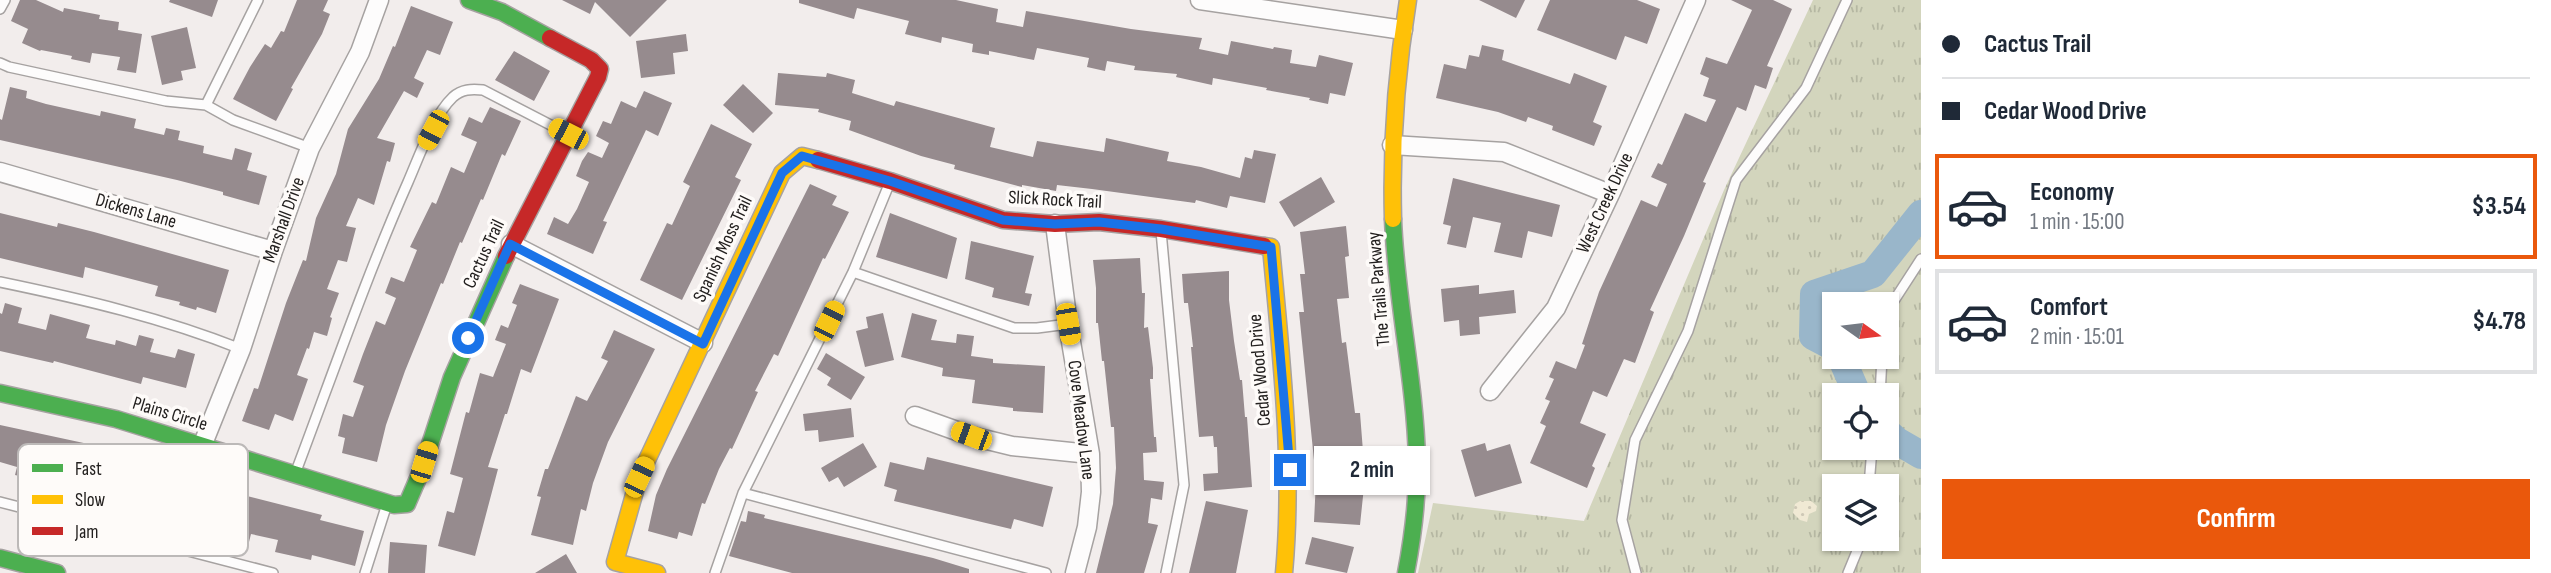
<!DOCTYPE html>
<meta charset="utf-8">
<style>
:root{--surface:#fff;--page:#f2f2f3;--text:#1f2937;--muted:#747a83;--line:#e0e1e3;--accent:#ea580c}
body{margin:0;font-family:"Sofia Sans Condensed",sans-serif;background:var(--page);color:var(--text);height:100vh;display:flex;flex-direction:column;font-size:26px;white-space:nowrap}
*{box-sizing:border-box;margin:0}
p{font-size:23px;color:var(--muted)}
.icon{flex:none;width:38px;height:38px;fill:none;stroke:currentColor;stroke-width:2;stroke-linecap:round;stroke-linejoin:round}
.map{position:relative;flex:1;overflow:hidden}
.side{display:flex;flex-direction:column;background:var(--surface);width:630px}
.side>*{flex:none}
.hud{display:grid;align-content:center;height:154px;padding:0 21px;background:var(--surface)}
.needle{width:46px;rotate:104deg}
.tools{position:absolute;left:1822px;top:292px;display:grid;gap:14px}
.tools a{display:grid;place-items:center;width:77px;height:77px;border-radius:0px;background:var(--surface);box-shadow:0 2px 5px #0004;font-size:35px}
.end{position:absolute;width:32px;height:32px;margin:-16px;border:9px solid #1a73e8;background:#fff;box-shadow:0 0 0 4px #fff}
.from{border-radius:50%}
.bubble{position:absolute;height:49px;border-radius:0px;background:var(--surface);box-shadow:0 2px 5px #0004;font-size:23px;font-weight:700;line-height:49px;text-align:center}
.car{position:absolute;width:21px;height:42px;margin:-21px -10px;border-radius:9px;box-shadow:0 0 5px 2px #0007;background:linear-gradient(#f5c518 24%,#345 0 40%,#f5c518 0 76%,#345 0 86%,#f5c518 0)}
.hud b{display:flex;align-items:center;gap:24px;height:66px;font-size:26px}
.hud b+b{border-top:2px solid var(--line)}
.hud i{width:18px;height:18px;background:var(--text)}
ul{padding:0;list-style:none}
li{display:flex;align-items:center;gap:21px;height:105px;margin:0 14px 10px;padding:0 7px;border:4px solid var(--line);border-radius:0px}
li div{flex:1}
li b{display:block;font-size:26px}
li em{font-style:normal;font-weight:700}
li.current{border-color:var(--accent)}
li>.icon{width:63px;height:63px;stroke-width:1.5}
.cta{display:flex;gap:14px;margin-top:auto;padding:14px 21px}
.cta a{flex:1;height:80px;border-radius:0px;background:var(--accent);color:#fff;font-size:28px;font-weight:700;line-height:80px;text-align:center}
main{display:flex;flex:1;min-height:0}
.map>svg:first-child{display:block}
.grass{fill:url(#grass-tufts);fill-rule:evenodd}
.sand{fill:url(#sand-dots)}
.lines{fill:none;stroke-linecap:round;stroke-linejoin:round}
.river{stroke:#99b6ca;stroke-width:28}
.building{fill:#968b8e}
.lane-casing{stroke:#a6a2a1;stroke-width:12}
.street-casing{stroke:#a6a2a1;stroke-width:21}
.fast-casing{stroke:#a6a2a1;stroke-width:19}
.slow-casing{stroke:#a6a2a1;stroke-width:19}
.jam-casing{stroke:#a6a2a1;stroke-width:19}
.lane{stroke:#fdfcfc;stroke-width:9}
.street{stroke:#fdfcfc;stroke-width:18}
.fast{stroke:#4caf50;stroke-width:16}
.slow{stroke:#ffc107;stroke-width:16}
.jam{stroke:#c62828;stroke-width:16}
.route{stroke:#1a73e8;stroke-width:9}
.labels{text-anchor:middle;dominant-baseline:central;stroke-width:7;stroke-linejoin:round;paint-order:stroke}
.street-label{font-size:19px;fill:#23201f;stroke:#fefbf9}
.key{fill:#fefbf9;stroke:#bcb9b8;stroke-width:2}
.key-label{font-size:19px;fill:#23201f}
</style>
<main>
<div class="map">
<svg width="1921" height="573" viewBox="0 0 1921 573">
<defs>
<pattern id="grass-tufts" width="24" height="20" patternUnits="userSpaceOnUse" patternTransform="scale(1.75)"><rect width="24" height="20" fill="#d3d5bd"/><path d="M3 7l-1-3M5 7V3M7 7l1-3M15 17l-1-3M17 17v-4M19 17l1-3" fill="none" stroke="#b5b7a2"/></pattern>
<pattern id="sand-dots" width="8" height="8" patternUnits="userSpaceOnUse" patternTransform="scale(1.75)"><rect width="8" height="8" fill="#f0e9d4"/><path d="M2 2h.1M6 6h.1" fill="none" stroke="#cec8b6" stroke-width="1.8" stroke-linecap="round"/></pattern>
</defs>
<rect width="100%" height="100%" fill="#f2edec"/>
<path class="grass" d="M1813,0H1921V573H1418L1433,503L1584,521L1724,190ZM1834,304H1886V357H1834ZM1834,396H1886V448H1834ZM1834,486H1886V539H1834Z"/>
<path class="sand" d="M1800,501H1811L1817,506L1816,511L1809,514L1807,522L1800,520L1793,513L1795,504Z"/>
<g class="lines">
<path class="river" d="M1834,347L1813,336L1814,294L1873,274L1921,214
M1841,357L1858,396
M1886,431L1897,441L1921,455"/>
</g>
<path class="building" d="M20,0H36L63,12L64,8L100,15L99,19L119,22L118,30L142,34L136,73L117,70L120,57L92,53L90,63L71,59L72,56L41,50L40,51L22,43L28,29L11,21Z
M170,0H218L212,17L169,2Z
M297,0H328L323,11L330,14L322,34L291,88L293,89L276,121L233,99L250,67L265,44L271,48L281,31L284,32Z
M562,0H667L630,37L595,2L590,14Z
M799,0H956L998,9L996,22L1023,27L1026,11L1131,29L1202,38L1199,49L1228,55L1231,41L1273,49L1274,47L1292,50L1290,63L1316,67L1319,55L1353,63L1345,96L1330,93L1328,104L1309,100L1310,98L1266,90L1267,88L1213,78L1212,85L1176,77L1177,74L1134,70L1135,66L1107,61L1105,71L1087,67L1089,58L1037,48L1034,60L989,51V55L972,52L973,44L942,37L941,43L905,34L909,21L857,8L854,19L799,3Z
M1479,0H1525L1516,18Z
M1550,0H1637L1660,9L1647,44L1625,36L1616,60L1537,30Z
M1731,0H1773L1792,9L1767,66L1773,68L1766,89L1755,85L1746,111L1737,107L1703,182L1706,183L1684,236L1650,310L1654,312L1635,363L1624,359L1607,397L1593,391L1580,423L1606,434L1592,466L1595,468L1587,488L1530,463L1546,426L1540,423L1550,401L1545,399L1554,379L1549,377L1556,361L1576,369L1585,345L1582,344L1599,292L1641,200L1657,207L1667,184L1651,177L1658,163L1662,165L1685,113L1706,122L1716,100L1703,96L1709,78L1700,74L1706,57L1727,64L1752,10Z
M411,6L453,22L440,55L427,50L414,78L424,83L417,98L404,91L377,138L395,143L390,162L387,161L374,205L358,198L346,226L356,228L347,262L338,260L327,289L339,293L330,317L332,318L327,336L314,332L309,349L307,348L297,375L308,379L293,421L275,414L269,430L242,421L254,388L258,389L286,303L303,260L306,261L316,218L336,174L348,129L379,79L393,46L395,47Z
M187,27L196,68L181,71L183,80L162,85L151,36Z
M686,34L688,51L673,53L675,74L641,78L636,41Z
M1482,45L1504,50L1502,60L1570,84L1574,73L1607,86L1593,122L1602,126L1594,146L1552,130L1553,126L1528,117L1526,122L1498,112L1436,98L1444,64L1466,69L1469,55L1479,57Z
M514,51L550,71L534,101L495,80Z
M778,73L826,77L827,73L855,80L852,93L894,106L896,101L995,128L990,147L1033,157L1037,141L1104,152L1106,138L1169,152L1167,161L1201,167L1240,178L1245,157L1252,159L1254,150L1276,154L1265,203L1230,196L1227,208L1196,200L1195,203L1092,189L1057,185L1056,191L1022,185V187L954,169L955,165L921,156L849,130L851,121L818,112L819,109L775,105Z
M743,84L773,113L753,133L723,105Z
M10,87L27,91L26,98L46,104L100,116L101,111L136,119L134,128L164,135L166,128L180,131L178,140L204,146L203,153L232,160L235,148L252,153L247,170L267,176L259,205L223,195V192L177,180L0,140V119L2,120Z
M644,91L672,103L658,136L646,130L603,221L607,222L593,254L547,234L554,217L568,224L577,209L589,182L576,176L582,161L588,152L602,158L609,143L596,136L603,121L611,124L621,101L636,108Z
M490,107L521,121L505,156L502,154L483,200L481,199L462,243L460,242L443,284L441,283L405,371L386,425L377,462L342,453L345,438L338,436L343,414L353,417L364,386L353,382L363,354L376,321L385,325L396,298L385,293L391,277L404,282L417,250L410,247L432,202L436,204L451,167L464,173L477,142L461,135L469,117L482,123Z
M711,124L752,144L735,177L741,180L682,300L640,280L667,223L672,225L690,186L683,182Z
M1321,177L1335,202L1294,227L1279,202Z
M1453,178L1560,205L1552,237L1528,231L1522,258L1494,252L1501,223L1473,217L1466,248L1447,244L1451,226L1443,224Z
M810,184L837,196L832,205L849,212L825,259L823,258L778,356L774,354L755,391L758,392L732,449L730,448L719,469L705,504L702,503L692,536L679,532L677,539L648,531L656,495L667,469Z
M0,213L57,227L58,223L94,232L229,270L216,313L197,307L196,310L179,305L180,302L155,296L158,286L139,281L85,267L83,278L0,258Z
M890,213L957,238L947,279L876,257Z
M1346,226L1349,256L1345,257L1349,298L1337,299L1342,343L1346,342L1355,413H1360L1365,477L1360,525L1314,522L1316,480L1299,312H1304L1300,274H1305L1300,232Z
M971,241L1034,256L1025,293L1032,294L1029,306L992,297L994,288L965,279Z
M1140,258L1142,293H1145L1144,328L1148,327L1153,368V379H1150L1154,437H1156L1157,452L1143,453L1144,480L1164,482L1162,500L1151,498L1148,523L1158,525L1144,573H1096L1113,504L1116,468L1114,427H1111L1104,361H1102L1098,323H1096V288L1093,260Z
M1229,271V300L1234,341L1240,380H1242L1245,417H1247L1252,487L1204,491L1203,474L1218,473L1217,447H1214L1213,436L1199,437L1191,347H1193L1188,303H1184L1182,274Z
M520,284L559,299L531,373L521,369L507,414H505L488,467L498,469L475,556L438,546L447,511L454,513L463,478L450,474L466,412L469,413L480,373L493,377L506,344L495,340L501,325L508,328L517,305L512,303Z
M1479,285V294L1514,290L1516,313L1479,317L1480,334L1460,336L1459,320L1444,322L1441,289Z
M5,303L22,308L18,323L46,330L50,314L90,325L86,338L115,345L116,340L136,346L139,335L154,339L150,352L175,358L178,349L195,354L186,388L143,377L141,384L54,361L53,363L0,351V313L2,314Z
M883,313L894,360L865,367L856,331L868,328L866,317Z
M912,313L937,320L931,340L956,343L957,334L974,336L971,356L993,359V363L1045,366L1043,413L1013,411V408L972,403L975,380L942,376L943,368L901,357Z
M614,330L655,349L608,442L593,483L586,511L581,509L573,545L531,535L541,497L537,496L545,469H548L576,396L587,401L608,361L601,358Z
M826,353L865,377L851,400L827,385L831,378L817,369Z
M851,408L854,437L819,442L818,430L805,431L803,414Z
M0,425L107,448L106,452L192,477L191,482L322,515L320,520L364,531L355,566L312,555L311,560L275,552L278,540L251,534L248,546L231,542L232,538L208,533L210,523L190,518L193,507L142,494L138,508L115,502L119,486L106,483L107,477L82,471L77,491L60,487L64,473L36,466L32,479L15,475L17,467L0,462Z
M863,443L877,467L844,487L838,477L829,482L821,468Z
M1485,443L1487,451L1510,444L1522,483L1475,497L1461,450Z
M927,457L1053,487L1043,527L1014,519L1011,529L894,501L897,490L884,486L890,462L924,470Z
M1206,501L1248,510L1236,573H1189Z
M748,511L765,515L764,518L933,558L969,569V573H792L729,556L741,521L746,522Z
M1312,537L1354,547L1347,573L1305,564Z
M390,542L427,545L425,573H388Z
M566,554L577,573H535Z"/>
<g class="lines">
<defs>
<path id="lane" d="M0,9L5,0
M0,63L9,67L166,101L206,105L258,0
M206,105L233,120L310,148
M1161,231L1184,485L1166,573
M853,272L1014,328H1037L1068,324
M0,282C82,299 163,318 241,349
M1886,313L1921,259
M1880,396L1882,357
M295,474C332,376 366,277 408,182C419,157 433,116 453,97C462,89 471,89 483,90L566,133
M1869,486L1872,448
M743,493L1046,573
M0,502L273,573
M365,573L387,504
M715,573L743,493L853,272L890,182
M1636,573L1622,520L1635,440L1688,331L1736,180L1806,88L1847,0
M1848,573L1862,539"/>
<path id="street" d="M1200,0L1403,30
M1392,145L1504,152L1610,194
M0,172L273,251
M1055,224L1068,324L1090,454L1091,492L1087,527L1075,573
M511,244L703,343
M1490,391L1556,308L1610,194L1696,0
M915,416L971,436L1012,446L1090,454
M202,446L241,349L273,251L310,148L360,52L379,0"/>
<path id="fast" d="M469,0L502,12L550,38
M1393,219C1396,300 1415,379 1417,460C1418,498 1413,536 1406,573
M0,393L116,419L394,505L407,504L422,469L452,377L506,256
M0,558L57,573"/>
<path id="slow" d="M1393,219C1391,145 1396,73 1408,0
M1264,246L1271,247C1281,356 1294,463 1284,573
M657,573L615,562L639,477L782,173L802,156L818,160"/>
<path id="jam" d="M818,160L890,181L1003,220L1055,224L1099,222L1161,229L1264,246
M506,256L598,77L600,69L591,60L550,38"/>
</defs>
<use href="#lane" class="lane-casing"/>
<use href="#street" class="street-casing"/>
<use href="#fast" class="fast-casing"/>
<use href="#slow" class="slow-casing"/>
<use href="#jam" class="jam-casing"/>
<use href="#lane" class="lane"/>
<use href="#street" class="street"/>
<use href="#fast" class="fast"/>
<use href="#slow" class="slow"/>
<use href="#jam" class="jam"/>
</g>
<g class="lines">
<path class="route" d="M468,338L510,244L703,344L782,173L802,156L890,181L1003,220L1055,224L1099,222L1161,229L1271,247L1290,470"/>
</g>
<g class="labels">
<g class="street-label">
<text transform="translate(1055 200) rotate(3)">Slick Rock Trail</text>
<text transform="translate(1605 203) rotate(-65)">West Creek Drive</text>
<text transform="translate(136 211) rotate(16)">Dickens Lane</text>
<text transform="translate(284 220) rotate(-70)">Marshall Drive</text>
<text transform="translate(723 249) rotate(-65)">Spanish Moss Trail</text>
<text transform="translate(484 254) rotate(-65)">Cactus Trail</text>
<text transform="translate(1379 289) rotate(-95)">The Trails Parkway</text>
<text transform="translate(1260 370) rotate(-95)">Cedar Wood Drive</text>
<text transform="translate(170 414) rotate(17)">Plains Circle</text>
<text transform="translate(1081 420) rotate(83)">Cove Meadow Lane</text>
</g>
</g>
<rect x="18" y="444" width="230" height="112" rx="10" class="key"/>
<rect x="32" y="464" width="31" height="8" fill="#4caf50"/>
<rect x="32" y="495" width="31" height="9" fill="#ffc107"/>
<rect x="32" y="527" width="31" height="8" fill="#c62828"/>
<g class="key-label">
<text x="75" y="475">Fast</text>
<text x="75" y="506">Slow</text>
<text x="75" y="538">Jam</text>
</g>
</svg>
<div class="tools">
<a><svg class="needle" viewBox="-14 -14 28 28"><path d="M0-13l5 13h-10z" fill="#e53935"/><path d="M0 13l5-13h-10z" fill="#747a83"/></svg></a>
<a><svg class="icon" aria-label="locate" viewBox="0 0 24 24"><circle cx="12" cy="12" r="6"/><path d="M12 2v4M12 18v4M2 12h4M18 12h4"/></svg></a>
<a><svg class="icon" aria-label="layers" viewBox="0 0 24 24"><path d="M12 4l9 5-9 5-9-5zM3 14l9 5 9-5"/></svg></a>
</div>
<i class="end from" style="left:468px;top:338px"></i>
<i class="end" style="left:1290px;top:470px"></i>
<div class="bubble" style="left:1314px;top:446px;width:116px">2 min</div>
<i class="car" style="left:433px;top:130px;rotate:208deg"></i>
<i class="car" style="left:568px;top:134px;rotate:297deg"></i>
<i class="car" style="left:829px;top:321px;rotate:26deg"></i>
<i class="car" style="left:1068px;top:324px;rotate:170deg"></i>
<i class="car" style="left:971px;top:436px;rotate:290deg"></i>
<i class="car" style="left:424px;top:462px;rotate:17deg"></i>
<i class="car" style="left:639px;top:477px;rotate:25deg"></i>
</div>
<section class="side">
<div class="hud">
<b><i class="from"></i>Cactus Trail</b>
<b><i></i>Cedar Wood Drive</b>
</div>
<ul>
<li class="current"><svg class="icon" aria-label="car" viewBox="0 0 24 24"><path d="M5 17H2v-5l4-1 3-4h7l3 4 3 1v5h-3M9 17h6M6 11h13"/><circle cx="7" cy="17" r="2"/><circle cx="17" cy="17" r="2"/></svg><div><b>Economy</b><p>1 min · 15:00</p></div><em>$3.54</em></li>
<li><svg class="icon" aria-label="car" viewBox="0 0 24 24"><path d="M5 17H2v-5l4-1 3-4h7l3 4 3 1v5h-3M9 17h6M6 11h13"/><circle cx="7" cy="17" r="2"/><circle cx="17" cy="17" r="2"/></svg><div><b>Comfort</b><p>2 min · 15:01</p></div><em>$4.78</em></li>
</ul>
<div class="cta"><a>Confirm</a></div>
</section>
</main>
